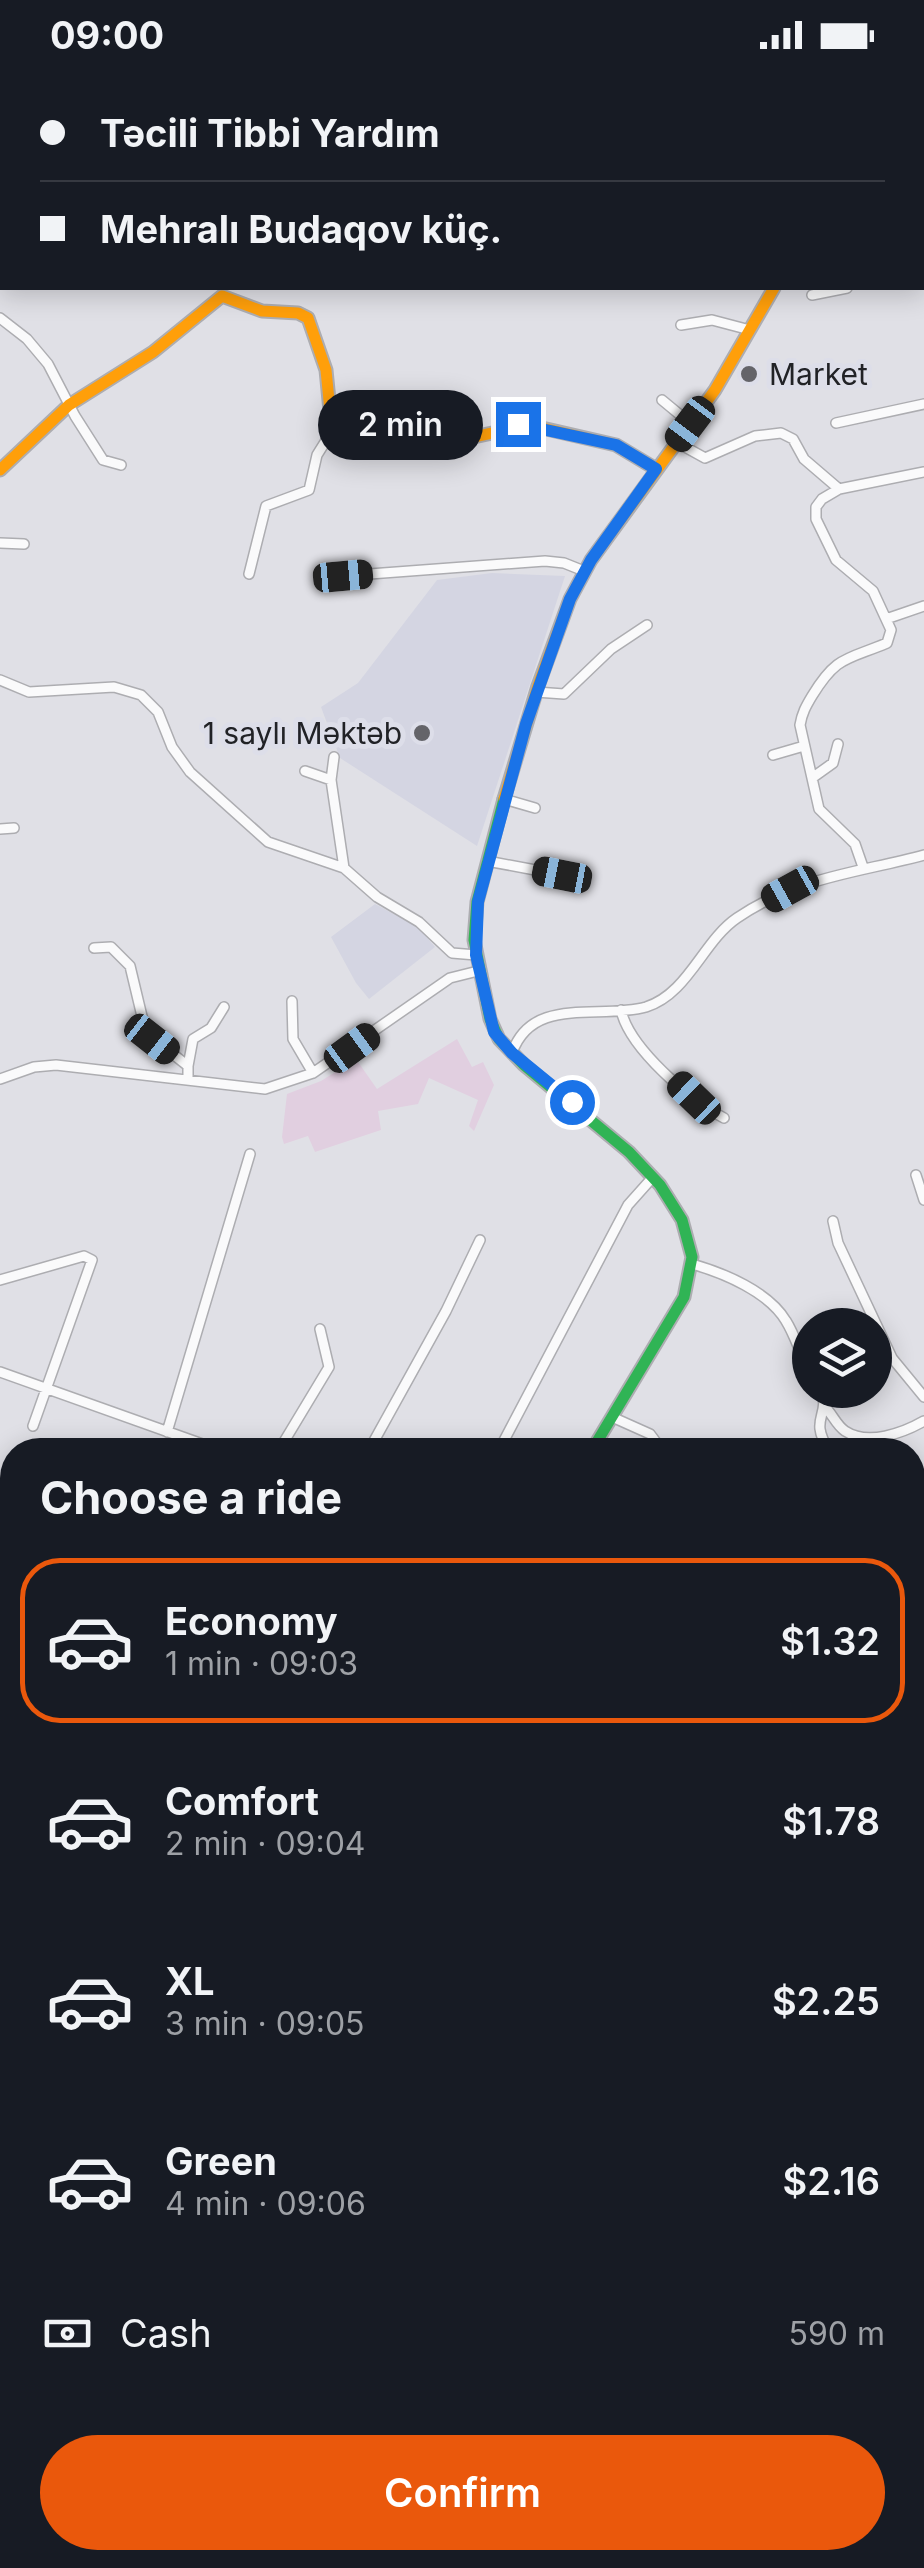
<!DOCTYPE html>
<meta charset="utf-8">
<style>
:root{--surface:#171b24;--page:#20242c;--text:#f1f3f6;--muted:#9ea1a6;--line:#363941;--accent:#ea580c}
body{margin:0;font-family:Inter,sans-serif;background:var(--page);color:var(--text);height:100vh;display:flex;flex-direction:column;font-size:38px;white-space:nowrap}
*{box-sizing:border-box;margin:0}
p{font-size:32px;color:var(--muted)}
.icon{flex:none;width:55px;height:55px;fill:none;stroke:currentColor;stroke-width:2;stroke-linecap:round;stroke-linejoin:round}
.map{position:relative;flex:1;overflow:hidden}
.sheet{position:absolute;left:0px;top:1368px;width:925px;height:1132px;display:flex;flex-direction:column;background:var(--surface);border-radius:40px 40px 0 0;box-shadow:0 5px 25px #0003}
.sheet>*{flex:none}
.top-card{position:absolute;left:0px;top:0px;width:925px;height:220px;box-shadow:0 5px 25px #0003;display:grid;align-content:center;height:220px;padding:0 40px;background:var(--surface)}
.buttons{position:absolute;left:792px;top:1238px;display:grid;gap:20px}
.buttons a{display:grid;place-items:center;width:100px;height:100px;border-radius:50%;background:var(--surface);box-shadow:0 5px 25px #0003;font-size:50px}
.end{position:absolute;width:45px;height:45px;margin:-22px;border:12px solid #1a73e8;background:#fff;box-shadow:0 0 0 5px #fff}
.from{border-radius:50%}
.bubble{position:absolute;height:70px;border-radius:35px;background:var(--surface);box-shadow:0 5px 25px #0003;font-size:32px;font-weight:600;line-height:70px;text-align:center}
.car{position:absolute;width:30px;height:60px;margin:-30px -15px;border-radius:12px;box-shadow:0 0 8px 2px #0007;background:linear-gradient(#222 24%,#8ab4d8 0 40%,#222 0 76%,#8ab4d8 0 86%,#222 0)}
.top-card b{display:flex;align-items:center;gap:35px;height:95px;font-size:38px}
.top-card b+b{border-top:2px solid var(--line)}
.top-card i{width:25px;height:25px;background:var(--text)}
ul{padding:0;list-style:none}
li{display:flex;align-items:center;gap:30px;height:165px;margin:0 20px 15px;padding:0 20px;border:5px solid transparent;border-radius:40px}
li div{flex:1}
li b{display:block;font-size:38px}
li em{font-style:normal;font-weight:600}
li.on{border-color:var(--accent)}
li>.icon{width:90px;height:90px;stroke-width:1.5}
h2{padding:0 40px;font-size:45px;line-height:120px}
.pay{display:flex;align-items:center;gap:25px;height:110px;padding:0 40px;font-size:38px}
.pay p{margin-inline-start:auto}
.button{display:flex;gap:20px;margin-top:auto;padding:20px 40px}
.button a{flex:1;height:115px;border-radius:60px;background:var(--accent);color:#fff;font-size:40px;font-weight:600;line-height:115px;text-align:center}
.status{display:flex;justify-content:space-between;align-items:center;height:70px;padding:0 50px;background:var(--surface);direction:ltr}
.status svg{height:28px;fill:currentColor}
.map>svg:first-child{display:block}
.built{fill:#d4d5e2}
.green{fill:#e1cfe0}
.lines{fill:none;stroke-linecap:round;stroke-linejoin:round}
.street-casing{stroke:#adadb1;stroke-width:12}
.fast-casing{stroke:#adadb1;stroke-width:15}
.slow-casing{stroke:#adadb1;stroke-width:15}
.jam-casing{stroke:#adadb1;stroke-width:15}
.street{stroke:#fafafb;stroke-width:9}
.fast{stroke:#30b455;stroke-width:11}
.slow{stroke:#ff9f0a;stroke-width:11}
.jam{stroke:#e5322d;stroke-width:11}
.route{stroke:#1a73e8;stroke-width:12}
.poi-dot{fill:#646469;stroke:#dddee9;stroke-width:4}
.labels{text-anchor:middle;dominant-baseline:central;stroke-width:10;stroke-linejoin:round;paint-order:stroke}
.poi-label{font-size:30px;fill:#212226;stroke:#dddee9;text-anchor:start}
</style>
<div class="status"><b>09:00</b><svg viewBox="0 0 49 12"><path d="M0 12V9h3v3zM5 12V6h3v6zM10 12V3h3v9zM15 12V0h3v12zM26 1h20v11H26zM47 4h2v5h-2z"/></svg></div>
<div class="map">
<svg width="924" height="2498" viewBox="0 0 924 2498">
<rect width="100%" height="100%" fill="#e0e0e6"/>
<path class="built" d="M492,503L565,506L477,776L340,688L321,637L358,613L437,510Z
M375,834L418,857L435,877L369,929L356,913L331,867Z
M913,2417L924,2431V2490L912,2498H742L734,2488H912Z"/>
<path class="green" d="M457,969L472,997L483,992L494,1015L474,1061L469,1056L478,1030L429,1008L418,1034L378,1041L381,1060L315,1082L308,1066L284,1074L282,1067L287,1024L321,1011L356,989L377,1019Z
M924,1874V2020L913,2023V1877Z"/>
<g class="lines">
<defs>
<path id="street" d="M93,0L96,2
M256,0V2
M330,0V2
M503,0L504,2
M612,2L614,0
M847,2L851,0
M922,111H924
M0,181L2,179
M922,202L924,201
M812,225L847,218
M0,248L27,269L48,294L75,346L103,390L121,395
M681,255L712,250L750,260
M662,330L691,354
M836,353L924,334
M676,372L705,388L755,366L781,363L793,369L804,389L839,419
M0,473L24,474
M249,504L266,436L309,420L317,385L332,361
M343,506L545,491L564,493L584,501
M886,549L924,536
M0,610L29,622L114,617L141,625L158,642L172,677L190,702L268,772L344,798L377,827L419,852L452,883L476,885
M536,622L564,624L611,579L647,555
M773,685L804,676
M334,687L331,710L344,798
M305,701L331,710
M812,708L833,693L838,674
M504,729L535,738
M0,759L14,758
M487,791L562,805
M863,797L855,774L819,739L800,655C802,643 806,636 812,626C837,585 847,590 887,573L891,560L873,521L836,490L816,449V437L822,429L839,419L924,402
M94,878L111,877L130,896L146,963L188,996V1008
M292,931L293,969L313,1003
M621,940C629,978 690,1030 724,1048
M512,983C532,925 599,950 646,937C688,924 703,871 737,848C797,807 857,803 924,785
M188,996L193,969L211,958L224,937
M0,1009L34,997L56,995L265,1019L313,1003L450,908L478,901
M916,1105L924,1130
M833,1151L838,1173L892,1288L924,1327
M692,1194C724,1203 769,1222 786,1251C796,1267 800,1285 810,1301
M0,1210L84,1186L92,1190L33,1356
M0,1302L219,1380
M821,1320C831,1346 808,1348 829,1380
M824,1336C832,1343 836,1355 845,1361C868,1376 903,1363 924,1351
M612,1347L650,1364L662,1380
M167,1362L250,1084
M279,1380L329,1297L320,1259
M369,1380L446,1241L480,1170
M499,1380L628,1135L653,1107
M912,1482L924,1492
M0,1497H12
M0,1743L12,1744
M912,1772L924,1783
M0,1773H12
M912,1811L924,1809
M0,2222H12
M912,2259L924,2254
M912,2279L924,2274
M0,2391L12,2406
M80,2488L85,2498
M182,2498L196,2488
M516,2498L517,2488
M599,2498L623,2488"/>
<path id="fast" d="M890,2L891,0
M504,729L477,832L474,870L490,949L499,969L524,995L629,1082L660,1115L682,1150L692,1187L684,1227L592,1380
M727,2488L735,2498"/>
<path id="slow" d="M0,400L69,335L153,282L222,226L262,241L298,243L308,248L326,300L332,361L351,371L388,374L469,368L529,355L616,375L656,399
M504,729L538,616L570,529L591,490L715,320L774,218
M715,2488L722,2498"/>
<path id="jam" d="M294,2488L304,2498"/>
</defs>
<use href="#street" class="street-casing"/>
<use href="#fast" class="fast-casing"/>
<use href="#slow" class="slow-casing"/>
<use href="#jam" class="jam-casing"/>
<use href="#street" class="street"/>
<use href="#fast" class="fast"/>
<use href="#slow" class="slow"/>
<use href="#jam" class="jam"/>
</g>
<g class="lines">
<path class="route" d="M518,354L616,375L656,399L591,490L570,529L526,654L478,832L476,885L494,962L512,983L572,1032"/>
</g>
<g class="poi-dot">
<circle cx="749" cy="304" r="10"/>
<circle cx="422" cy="663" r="10"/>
</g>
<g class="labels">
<g class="poi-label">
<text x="769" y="304">Market</text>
<text x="402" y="663" text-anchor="end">1 saylı Məktəb</text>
</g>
</g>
</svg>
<div class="buttons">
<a><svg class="icon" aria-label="layers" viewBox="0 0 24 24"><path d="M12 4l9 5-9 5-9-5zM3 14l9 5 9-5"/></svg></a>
</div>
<i class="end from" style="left:572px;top:1032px"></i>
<i class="end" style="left:518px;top:354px"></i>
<div class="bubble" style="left:318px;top:320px;width:165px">2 min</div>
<i class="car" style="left:690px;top:354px;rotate:217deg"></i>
<i class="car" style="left:343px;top:506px;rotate:85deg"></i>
<i class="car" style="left:562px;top:805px;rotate:281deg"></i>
<i class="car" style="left:790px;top:819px;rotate:241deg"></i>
<i class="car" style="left:152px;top:969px;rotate:128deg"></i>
<i class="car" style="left:352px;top:978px;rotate:54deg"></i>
<i class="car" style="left:694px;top:1028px;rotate:314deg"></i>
<div class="top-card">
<b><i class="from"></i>Təcili Tibbi Yardım</b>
<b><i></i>Mehralı Budaqov küç.</b>
</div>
<section class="sheet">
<h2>Choose a ride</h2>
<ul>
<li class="on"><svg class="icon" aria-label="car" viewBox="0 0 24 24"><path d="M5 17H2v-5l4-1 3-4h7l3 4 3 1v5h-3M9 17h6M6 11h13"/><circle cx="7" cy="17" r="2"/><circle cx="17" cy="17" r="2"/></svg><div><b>Economy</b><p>1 min · 09:03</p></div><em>$1.32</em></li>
<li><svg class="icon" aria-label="car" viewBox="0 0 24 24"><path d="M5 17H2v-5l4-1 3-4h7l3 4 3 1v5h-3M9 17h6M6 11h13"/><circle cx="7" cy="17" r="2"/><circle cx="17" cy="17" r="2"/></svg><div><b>Comfort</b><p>2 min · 09:04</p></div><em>$1.78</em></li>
<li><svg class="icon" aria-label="car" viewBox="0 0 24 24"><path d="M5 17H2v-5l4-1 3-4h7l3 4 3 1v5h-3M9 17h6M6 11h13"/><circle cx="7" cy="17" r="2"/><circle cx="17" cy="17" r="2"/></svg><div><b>XL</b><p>3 min · 09:05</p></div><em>$2.25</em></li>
<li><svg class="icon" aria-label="car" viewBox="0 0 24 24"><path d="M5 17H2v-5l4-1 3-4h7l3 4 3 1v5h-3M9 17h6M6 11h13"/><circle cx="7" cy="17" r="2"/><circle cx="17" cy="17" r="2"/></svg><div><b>Green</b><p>4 min · 09:06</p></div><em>$2.16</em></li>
</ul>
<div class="pay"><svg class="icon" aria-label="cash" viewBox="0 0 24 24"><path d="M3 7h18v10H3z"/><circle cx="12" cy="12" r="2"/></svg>Cash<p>590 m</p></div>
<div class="button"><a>Confirm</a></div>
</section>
</div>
